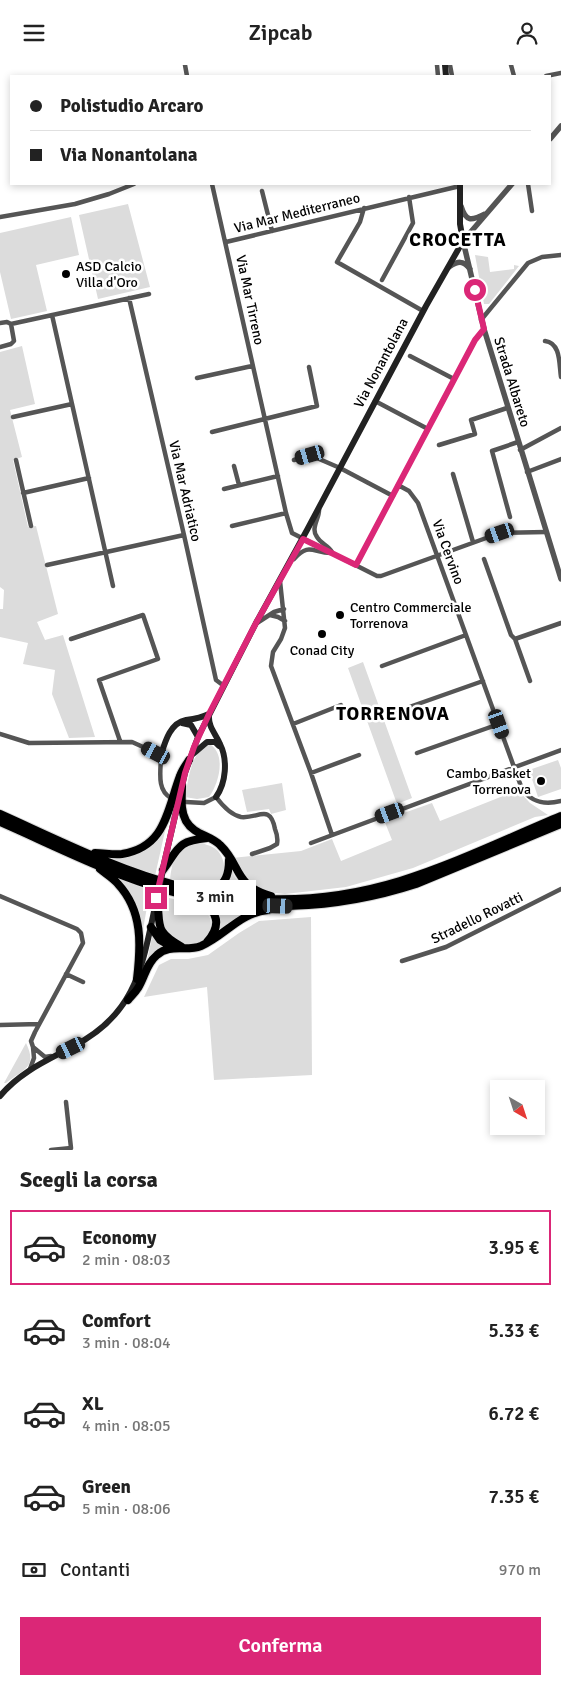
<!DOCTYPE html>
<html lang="it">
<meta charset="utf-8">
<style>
:root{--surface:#fff;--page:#f2f2f2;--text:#222;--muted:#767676;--line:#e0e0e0;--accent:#db2777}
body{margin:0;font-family:Signika,sans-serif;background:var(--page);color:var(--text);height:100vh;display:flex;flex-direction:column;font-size:19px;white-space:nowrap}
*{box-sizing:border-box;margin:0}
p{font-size:16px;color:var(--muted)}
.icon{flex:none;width:28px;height:28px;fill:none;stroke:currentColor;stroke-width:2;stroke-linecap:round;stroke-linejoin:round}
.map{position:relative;height:1085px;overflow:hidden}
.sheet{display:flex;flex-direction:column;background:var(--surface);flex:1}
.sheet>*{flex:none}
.top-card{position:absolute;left:10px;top:10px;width:541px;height:110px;border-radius:0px;box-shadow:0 2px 8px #0003;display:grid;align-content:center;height:110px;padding:0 20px;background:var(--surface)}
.needle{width:32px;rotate:141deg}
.fabs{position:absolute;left:490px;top:1015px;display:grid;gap:10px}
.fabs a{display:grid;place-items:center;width:55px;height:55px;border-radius:0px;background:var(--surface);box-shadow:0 2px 8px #0003;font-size:25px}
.end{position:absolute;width:22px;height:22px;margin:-11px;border:6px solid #db2777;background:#fff;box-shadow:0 0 0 2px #fff}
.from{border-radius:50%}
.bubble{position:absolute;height:35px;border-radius:0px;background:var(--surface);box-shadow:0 2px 8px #0003;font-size:16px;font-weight:600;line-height:35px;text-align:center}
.car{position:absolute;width:15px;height:30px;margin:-15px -8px;border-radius:6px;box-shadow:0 0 4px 1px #0007;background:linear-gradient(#222 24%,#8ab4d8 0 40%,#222 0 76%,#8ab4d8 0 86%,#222 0)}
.top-card b{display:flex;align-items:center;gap:18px;height:48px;font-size:19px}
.top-card b+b{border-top:1px solid var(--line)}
.top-card i{width:12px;height:12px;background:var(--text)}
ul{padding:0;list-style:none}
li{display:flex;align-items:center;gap:15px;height:75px;margin:0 10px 8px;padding:0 10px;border:2px solid transparent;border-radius:0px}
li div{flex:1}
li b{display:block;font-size:19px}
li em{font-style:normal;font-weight:600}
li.selected{border-color:var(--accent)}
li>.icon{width:45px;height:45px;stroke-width:1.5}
h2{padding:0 20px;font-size:22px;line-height:60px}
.pay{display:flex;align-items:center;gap:12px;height:55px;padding:0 20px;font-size:19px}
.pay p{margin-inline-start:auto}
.cta{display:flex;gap:10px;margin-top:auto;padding:10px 20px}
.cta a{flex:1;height:58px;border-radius:0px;background:var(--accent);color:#fff;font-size:20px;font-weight:600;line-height:58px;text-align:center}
header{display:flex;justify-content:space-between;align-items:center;height:65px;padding:0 20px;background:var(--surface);font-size:22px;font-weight:600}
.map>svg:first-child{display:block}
.green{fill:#dcdcdc}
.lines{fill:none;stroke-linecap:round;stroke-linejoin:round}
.trunk-casing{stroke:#dbdbdb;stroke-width:10}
.minor{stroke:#555;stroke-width:4.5}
.tertiary{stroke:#555;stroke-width:5.5}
.secondary{stroke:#222;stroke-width:6}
.trunk{stroke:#000;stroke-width:8}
.secondary-bridge{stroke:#222;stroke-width:6}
.route{stroke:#db2777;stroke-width:6}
.poi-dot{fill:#000;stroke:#fff;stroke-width:2}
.labels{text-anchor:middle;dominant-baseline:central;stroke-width:5;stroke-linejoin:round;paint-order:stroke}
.street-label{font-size:14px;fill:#000;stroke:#fff}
.poi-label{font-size:14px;fill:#000;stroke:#fff;text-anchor:start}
.district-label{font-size:19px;font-weight:bold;letter-spacing:1px;fill:#000;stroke:#fff}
</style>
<header><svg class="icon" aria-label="menu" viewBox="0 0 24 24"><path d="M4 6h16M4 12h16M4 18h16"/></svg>Zipcab<svg class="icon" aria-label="person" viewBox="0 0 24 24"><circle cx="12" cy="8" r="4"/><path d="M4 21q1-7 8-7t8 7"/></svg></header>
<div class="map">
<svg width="561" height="1085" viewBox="0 0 561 1085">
<rect width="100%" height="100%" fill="#fff"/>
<path class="green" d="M128,139L150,222L98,234L79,150Z
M71,152L79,190L36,200L47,246L11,254L0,207V168Z
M475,190L488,192L490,207L514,204V200L519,201L489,239H484Z
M22,281L35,339L10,345L22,392L13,395L28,462L36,461L58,549L37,557L45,575L63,570L95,672L69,673L52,629L55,605L23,599L28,578L0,572V544H3L4,525L0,522V287Z
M363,597L412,733L397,739L348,603Z
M209,679C227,688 219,719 209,732L197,734L185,732C189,713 190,688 209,679Z
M558,695L561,703V724L538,732L529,705Z
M282,718L286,745L271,749L269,744L247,747L242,725Z
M518,725L530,738L548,750L535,752L413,803L346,822L285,829L266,827L250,819L232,793L301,786L332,774L341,796L392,775L384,755L432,738L440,756Z
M167,757L155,811L107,793C141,793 147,780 167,757Z
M196,777C204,779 211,780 217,785C227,795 228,817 212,820C202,823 180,816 170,814C173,793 175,785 196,777Z
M231,804C236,815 241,821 250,828L216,825Z
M110,810L150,826L141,875L132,838Z
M165,832C176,835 189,836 199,840C204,842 207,846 209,851C217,867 198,885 181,880C171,877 159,861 160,851C161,845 164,838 165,832Z
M212,842L249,846L235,854L213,872Z
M311,852L312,1010L214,1015L207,922L144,932L159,900L171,894H188L208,890L239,868L259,856Z
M152,872L164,883L155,888L147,896Z
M26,978C38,1003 23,1004 6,1018H4Z"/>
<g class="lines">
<defs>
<path id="trunk" d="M182,721C182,733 180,745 186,756C194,770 210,770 220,780C242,801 233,820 271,831
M0,749C58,775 117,805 179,821C252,840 328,838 400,816C455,799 508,773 561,751
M0,757C55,781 111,810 169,826C250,849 336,845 416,819L561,759
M95,788C104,788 113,790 122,789C166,782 167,745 180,711C182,705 186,700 189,695
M100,804C106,809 113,813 118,819C143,846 141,880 137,914
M163,805C179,783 177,776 207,773
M204,826C208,824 211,824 215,823C227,819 229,805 229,795
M157,833C161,860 153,866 182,882
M200,835C218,847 222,860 207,877
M151,862L160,875L174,883
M128,935C131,931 135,928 138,923C145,912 146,899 157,890C170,878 186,887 201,881C226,870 239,848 268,845"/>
</defs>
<use href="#trunk" class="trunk-casing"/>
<path class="minor" d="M185,0L187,11
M437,0L438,11
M450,0L452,11
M511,0L514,11
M546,11L561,8
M212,119L286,448L292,468L377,511H381L500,468L546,467
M528,119L532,146
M262,126L272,166
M364,143L360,157L337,197L423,246
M0,152L75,139L109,129L134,119
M226,177L460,121
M382,215L413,158L409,132
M129,233L184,470L216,615L224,621
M52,250L113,521
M481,255L528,198L542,192L561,190
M0,258L7,257L11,259L14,276L11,279L0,282
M11,259L149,229
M545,276C561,278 559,299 561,312
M410,291L454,314
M197,313L252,301
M375,336L428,364
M13,352L72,339
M212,367L317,341L309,302
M439,380L475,369L471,355L507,343
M520,385L561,363
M16,395L31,461
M294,395L310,390L340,403L393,431
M234,401L239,420
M527,407L561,394
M453,409L473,477
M398,420L409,426L418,438L522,724C532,738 545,740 561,736
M224,424L278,411
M23,428L89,413
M319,444C320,453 310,463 317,472C321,479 328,480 332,487
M510,452L492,386L518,377
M232,461L286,448
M294,494C309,477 313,488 331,488
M484,494L511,570L515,574L561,558
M47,500L184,470
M356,500L475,275L484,264
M280,516L285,563L281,574L273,587L271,601L311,708L332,770
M270,550L278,552L285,556
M257,558L274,547L284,544
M71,574L143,550L158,594L99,615L120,676
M515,574L530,616
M382,601L466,570
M398,646L483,616
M293,659L341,640
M0,669L29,678L132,677L161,690C161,705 156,725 171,733
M417,688L499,659
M311,708L359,690
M186,737L204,738L216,732C222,740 231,750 241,752C258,754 270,738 275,764C277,769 278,774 277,779L270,783L252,789
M311,778L561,685
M0,831L77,864L81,868L83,878L35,967L31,976L33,982
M402,896L446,882L561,824
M66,909L83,917
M0,960L39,959
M30,1004L34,993L33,982L45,992L51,991
M51,1085L71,1083L66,1037"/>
<path class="tertiary" d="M550,74L561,61
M512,119L463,176L484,264L561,514
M461,141C466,157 471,156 485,149
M449,202C458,196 463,195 470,204"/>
<path class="secondary" d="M445,0L446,11
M209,650C208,662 216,669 220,679C228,695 226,718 216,732
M182,658L191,660L198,672
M193,689L207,677H215L219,681
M161,690C165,677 170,658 186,655C194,654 201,653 209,649
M163,803L185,708L198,672L256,558L307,465L426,241L463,176L460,159V119
M0,1031C20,1007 46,996 72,982C137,949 142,902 156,837"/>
<use href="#trunk" class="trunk"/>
<path class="secondary-bridge" d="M157,833L163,805"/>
</g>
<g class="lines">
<path class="route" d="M156,833L185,708L194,682L209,649L256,558L303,474L356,500L475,275L484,264L475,225"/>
</g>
<g class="poi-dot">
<circle cx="66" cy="209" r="5"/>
<circle cx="340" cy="550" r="5"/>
<circle cx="322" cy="569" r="5"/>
<circle cx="541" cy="716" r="5"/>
</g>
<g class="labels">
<g class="street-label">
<text transform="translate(297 148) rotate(-14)">Via Mar Mediterraneo</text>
<text transform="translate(250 235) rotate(78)">Via Mar Tirreno</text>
<text transform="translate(381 298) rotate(-62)">Via Nonantolana</text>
<text transform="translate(512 317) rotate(73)">Strada Albareto</text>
<text transform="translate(185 426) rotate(77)">Via Mar Adriatico</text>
<text transform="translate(448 487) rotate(70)">Via Cervino</text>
<text transform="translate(477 853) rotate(-26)">Stradello Rovatti</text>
</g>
<g class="poi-label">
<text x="76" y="201">ASD Calcio<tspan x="76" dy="16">Villa d'Oro</tspan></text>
<text x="350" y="542">Centro Commerciale<tspan x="350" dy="16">Torrenova</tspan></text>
<text x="322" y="585" text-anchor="middle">Conad City</text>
<text x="531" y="708" text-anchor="end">Cambo Basket<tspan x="531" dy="16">Torrenova</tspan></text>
</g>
<g class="district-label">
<text x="458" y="175">CROCETTA</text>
<text x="393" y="649">TORRENOVA</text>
</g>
</g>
</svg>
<div class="fabs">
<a><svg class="needle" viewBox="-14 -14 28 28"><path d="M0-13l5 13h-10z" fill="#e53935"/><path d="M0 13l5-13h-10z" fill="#767676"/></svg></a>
</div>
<i class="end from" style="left:475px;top:225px"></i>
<i class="end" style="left:156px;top:833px"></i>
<div class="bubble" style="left:174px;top:815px;width:82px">3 min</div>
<i class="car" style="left:310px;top:390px;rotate:254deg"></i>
<i class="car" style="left:500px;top:468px;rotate:251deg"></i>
<i class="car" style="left:499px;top:659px;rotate:160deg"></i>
<i class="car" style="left:156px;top:688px;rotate:298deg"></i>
<i class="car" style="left:390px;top:748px;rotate:250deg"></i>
<i class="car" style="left:278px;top:841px;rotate:92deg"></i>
<i class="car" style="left:71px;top:983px;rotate:244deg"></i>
<div class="top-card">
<b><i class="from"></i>Polistudio Arcaro</b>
<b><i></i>Via Nonantolana</b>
</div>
</div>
<section class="sheet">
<h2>Scegli la corsa</h2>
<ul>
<li class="selected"><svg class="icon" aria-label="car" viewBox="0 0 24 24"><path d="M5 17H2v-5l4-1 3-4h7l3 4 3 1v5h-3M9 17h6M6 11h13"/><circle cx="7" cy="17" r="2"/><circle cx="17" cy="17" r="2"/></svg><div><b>Economy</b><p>2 min · 08:03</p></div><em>3.95 €</em></li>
<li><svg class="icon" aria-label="car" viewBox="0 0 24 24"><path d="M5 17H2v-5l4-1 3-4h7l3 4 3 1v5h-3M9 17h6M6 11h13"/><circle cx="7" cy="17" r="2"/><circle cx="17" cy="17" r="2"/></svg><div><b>Comfort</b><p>3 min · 08:04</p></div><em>5.33 €</em></li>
<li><svg class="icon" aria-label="car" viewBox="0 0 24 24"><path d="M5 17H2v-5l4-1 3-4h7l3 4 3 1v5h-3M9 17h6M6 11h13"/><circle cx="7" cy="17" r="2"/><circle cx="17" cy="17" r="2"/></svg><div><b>XL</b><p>4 min · 08:05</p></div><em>6.72 €</em></li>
<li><svg class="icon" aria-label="car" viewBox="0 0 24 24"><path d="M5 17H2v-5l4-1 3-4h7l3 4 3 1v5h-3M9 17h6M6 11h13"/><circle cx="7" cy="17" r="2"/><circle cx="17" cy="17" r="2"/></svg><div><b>Green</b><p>5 min · 08:06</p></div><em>7.35 €</em></li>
</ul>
<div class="pay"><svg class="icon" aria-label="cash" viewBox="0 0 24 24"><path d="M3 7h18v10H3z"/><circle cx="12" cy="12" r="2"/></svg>Contanti<p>970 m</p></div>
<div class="cta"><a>Conferma</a></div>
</section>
